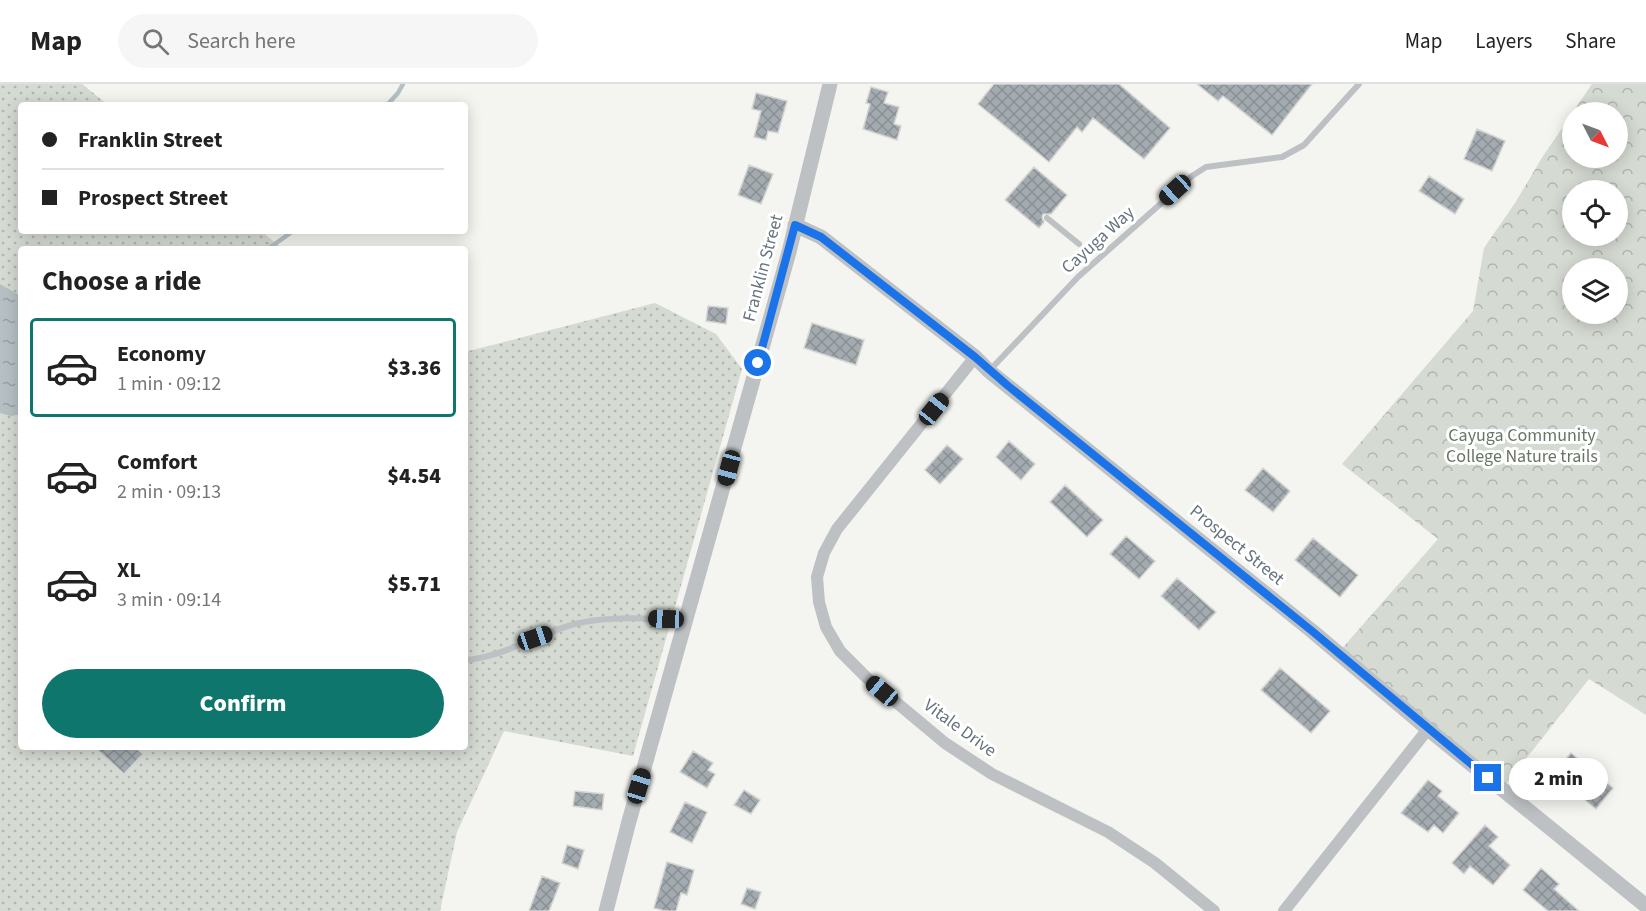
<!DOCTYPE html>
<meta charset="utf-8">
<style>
:root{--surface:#fff;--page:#f6f6f6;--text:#222;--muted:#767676;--line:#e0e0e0;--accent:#0f766e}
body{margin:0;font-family:"Source Sans 3",sans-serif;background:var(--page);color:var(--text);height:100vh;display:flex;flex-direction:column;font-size:22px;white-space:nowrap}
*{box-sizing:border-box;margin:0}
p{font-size:20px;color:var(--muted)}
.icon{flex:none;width:33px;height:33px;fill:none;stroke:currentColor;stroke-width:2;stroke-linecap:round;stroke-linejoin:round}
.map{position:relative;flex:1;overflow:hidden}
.side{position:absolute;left:18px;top:162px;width:450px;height:504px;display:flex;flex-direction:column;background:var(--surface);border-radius:6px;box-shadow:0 3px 15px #0003}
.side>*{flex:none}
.guide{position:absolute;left:18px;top:18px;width:450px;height:132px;border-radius:6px;box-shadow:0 3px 15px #0003;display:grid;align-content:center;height:132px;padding:0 24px;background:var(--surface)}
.needle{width:39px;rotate:132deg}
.tools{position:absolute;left:1562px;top:18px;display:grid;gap:12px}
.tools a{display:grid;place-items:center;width:66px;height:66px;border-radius:50%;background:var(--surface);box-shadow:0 3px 15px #0003;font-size:30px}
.end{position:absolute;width:27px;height:27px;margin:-14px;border:8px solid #1a73e8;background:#fff;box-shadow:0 0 0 3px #fff}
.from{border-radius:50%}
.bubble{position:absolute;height:42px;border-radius:21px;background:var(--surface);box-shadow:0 3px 15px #0003;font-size:20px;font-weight:800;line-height:42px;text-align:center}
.car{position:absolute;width:18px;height:36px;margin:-18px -9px;border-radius:8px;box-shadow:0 0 4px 2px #0007;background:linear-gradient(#222 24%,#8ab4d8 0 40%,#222 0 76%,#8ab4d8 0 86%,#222 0)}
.guide b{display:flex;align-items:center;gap:21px;height:57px;font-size:22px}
.guide b+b{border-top:2px solid var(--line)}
.guide i{width:15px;height:15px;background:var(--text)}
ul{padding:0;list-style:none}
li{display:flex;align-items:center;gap:18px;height:99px;margin:0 12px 9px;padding:0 12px;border:3px solid transparent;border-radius:6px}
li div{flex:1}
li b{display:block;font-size:22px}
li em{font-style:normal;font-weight:800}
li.current{border-color:var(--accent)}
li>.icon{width:54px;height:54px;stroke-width:1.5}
h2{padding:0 24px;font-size:27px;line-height:72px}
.primary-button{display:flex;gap:12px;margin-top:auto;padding:12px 24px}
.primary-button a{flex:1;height:69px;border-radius:36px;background:var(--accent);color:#fff;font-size:24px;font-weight:800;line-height:69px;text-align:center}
header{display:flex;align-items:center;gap:36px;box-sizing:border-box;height:84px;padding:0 30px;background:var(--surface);border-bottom:2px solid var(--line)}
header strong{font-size:28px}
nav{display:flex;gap:33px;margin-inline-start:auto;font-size:21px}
.search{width:420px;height:54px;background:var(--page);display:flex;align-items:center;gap:15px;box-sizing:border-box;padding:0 21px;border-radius:33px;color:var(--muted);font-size:22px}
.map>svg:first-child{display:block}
.grass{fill:url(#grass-dots)}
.forest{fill:url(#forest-crowns);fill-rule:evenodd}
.water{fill:url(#water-ripples)}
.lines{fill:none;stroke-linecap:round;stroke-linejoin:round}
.stream{stroke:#b6c0c4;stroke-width:4.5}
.building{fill:url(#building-cross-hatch);stroke:#d5d5d3;stroke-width:1.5}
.service{stroke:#bdc1c4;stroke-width:6}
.minor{stroke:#bdc1c4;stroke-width:12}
.tertiary{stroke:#bdc1c4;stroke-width:15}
.route{stroke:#1a73e8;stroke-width:8}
.labels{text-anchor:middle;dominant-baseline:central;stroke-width:6;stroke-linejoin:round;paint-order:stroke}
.street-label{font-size:18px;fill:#66737e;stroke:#fff}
.park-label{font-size:18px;fill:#677664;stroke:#fff}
</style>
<header>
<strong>Map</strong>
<div class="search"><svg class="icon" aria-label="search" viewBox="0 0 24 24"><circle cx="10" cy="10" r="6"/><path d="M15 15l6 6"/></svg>Search here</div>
<nav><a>Map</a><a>Layers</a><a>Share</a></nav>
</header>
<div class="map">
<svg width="1646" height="827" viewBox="0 0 1646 827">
<defs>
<pattern id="grass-dots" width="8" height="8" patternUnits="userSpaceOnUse" patternTransform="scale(1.5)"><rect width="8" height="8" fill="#d5dad2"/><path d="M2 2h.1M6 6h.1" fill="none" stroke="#b1b5b0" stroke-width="1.8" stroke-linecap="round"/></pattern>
<pattern id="forest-crowns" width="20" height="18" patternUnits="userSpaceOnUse" patternTransform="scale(1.5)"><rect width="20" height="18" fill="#d5dad2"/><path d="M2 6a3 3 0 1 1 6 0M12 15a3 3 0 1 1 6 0" fill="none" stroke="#b1b5b0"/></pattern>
<pattern id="water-ripples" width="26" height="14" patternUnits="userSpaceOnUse" patternTransform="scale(1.5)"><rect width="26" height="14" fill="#b6c0c4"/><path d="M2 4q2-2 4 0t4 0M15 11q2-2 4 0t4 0" fill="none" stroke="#98a0a4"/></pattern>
<pattern id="building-cross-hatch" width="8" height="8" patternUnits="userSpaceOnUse" patternTransform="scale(1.5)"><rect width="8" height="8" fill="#a4abb0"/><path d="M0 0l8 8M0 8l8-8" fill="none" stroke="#899094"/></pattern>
</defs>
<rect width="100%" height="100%" fill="#f4f4f0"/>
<path class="grass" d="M0,0H82L108,21H21V147H261L283,165H21V663H465V268L655,219L716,250L742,285L633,672L504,647L457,748L440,827H0Z"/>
<path class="forest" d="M1592,0H1646V631L1589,595L1502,705L1338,569L1438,455L1342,380L1473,227L1484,164L1515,119L1543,72L1572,30V74H1617V28H1573ZM1572,106H1617V152H1572ZM1572,184H1617V230H1572Z"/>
<path class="water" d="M0,200L21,212V330L11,332L0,329Z"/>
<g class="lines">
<path class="stream" d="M387,21L398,9L403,0
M268,165L293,147"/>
</g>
<path class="building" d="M994,0H1119L1170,44L1144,75L1093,34L1082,48L1077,43L1049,78L978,20Z
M1197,0H1312L1272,51L1223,12L1218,17Z
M871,3L888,8L884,19L899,23L894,40L901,42L897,56L863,45L870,20L866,19Z
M756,9L787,17L778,49L768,47L766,56L754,53L761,27L752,25Z
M1477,45L1505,57L1492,87L1464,75Z
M749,81L773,90L761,120L738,111Z
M1034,83L1067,111L1051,130H1043L1042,134L1044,138L1039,144L1005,116Z
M1429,92L1464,115L1455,130L1419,107Z
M708,222L728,224L726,240L706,237Z
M812,239L864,256L856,281L804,264Z
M1009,357L1035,380L1021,396L996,373Z
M947,361L963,375L940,400L925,386Z
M1263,384L1290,407L1273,428L1245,406Z
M1065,401L1103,436L1087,453L1050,418Z
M1126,452L1155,477L1139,495L1110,470Z
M1313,454L1358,491L1340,513L1295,476Z
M1177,494L1216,528L1199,546L1161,512Z
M1280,584L1330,627L1311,649L1261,606Z
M94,663H135L143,670L124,690Z
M693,667L713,679L708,686L715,690L707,704L680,688Z
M1571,669L1613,704L1596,725L1553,689Z
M1428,696L1442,707L1438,712L1459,729L1443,749L1434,741L1428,748L1401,729Z
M744,706L760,716L751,730L734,721Z
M575,707L604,710L602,726L573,722Z
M685,718L707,728L692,759L670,748Z
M1485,741L1498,753L1489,762L1510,781L1493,801L1470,782L1464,790L1452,779Z
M567,761L584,766L578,785L562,779Z
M667,778L694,786L687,811L681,809L676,827H665L654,824Z
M1541,784L1559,800L1554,805L1579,827H1548L1523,806Z
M542,792L560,799L549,827H529Z
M747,804L761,808L755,825L741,820Z"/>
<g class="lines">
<path class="service" d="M1047,134L1079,160
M990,286L1078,193L1192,92L1206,83L1282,73L1304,61L1359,0
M465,576C504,573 537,550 575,540C611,531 649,535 686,536"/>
<path class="minor" d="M975,273L837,445L824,469L817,493L819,518L826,543L840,567L867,594L945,659L992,690L1108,748L1155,779L1214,827
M1284,827L1428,645"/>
<path class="tertiary" d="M795,141L821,153L975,273L989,287L1312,547L1428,645L1646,822
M606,827L628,741L789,168L830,0"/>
</g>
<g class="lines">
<path class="route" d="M758,279L795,141L821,153L975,273L1007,301L1312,547L1488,694"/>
</g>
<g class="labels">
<g class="street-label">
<text transform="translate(1098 156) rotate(-42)">Cayuga Way</text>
<text transform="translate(763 184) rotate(-75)">Franklin Street</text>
<text transform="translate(1237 461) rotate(39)">Prospect Street</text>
<text transform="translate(960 644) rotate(36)">Vitale Drive</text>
</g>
<g class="park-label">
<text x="1522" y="351">Cayuga Community<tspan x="1522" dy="21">College Nature trails</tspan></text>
</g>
</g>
</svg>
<div class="tools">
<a><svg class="needle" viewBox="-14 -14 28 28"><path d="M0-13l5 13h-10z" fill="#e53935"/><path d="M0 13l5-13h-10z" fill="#767676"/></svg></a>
<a><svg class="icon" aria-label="locate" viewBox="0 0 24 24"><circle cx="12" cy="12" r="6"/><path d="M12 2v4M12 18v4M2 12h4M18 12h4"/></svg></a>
<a><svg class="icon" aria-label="layers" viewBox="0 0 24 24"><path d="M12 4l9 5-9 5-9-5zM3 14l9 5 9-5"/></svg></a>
</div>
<i class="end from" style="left:758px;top:279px"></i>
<i class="end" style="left:1488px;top:694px"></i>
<div class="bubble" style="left:1509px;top:674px;width:99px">2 min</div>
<i class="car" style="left:1175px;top:106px;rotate:228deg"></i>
<i class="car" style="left:934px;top:325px;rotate:39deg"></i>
<i class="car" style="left:729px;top:384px;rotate:195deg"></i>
<i class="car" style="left:666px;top:535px;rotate:272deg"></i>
<i class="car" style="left:535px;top:554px;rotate:71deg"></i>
<i class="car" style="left:882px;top:607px;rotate:310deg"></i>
<i class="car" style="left:639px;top:702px;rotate:17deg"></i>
<div class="guide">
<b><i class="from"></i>Franklin Street</b>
<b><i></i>Prospect Street</b>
</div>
<section class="side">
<h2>Choose a ride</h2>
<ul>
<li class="current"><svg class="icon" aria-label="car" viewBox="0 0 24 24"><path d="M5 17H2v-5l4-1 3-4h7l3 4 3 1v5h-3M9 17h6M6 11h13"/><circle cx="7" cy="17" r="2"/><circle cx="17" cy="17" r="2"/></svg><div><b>Economy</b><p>1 min · 09:12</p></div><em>$3.36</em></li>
<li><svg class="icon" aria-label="car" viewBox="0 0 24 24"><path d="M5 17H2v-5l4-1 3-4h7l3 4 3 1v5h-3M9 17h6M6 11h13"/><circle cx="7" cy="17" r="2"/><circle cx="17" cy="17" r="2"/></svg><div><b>Comfort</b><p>2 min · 09:13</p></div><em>$4.54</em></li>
<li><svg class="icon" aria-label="car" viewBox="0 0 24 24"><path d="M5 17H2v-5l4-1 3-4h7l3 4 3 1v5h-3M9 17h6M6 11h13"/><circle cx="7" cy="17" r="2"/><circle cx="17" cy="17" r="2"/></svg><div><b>XL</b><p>3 min · 09:14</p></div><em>$5.71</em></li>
</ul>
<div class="primary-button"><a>Confirm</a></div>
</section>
</div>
